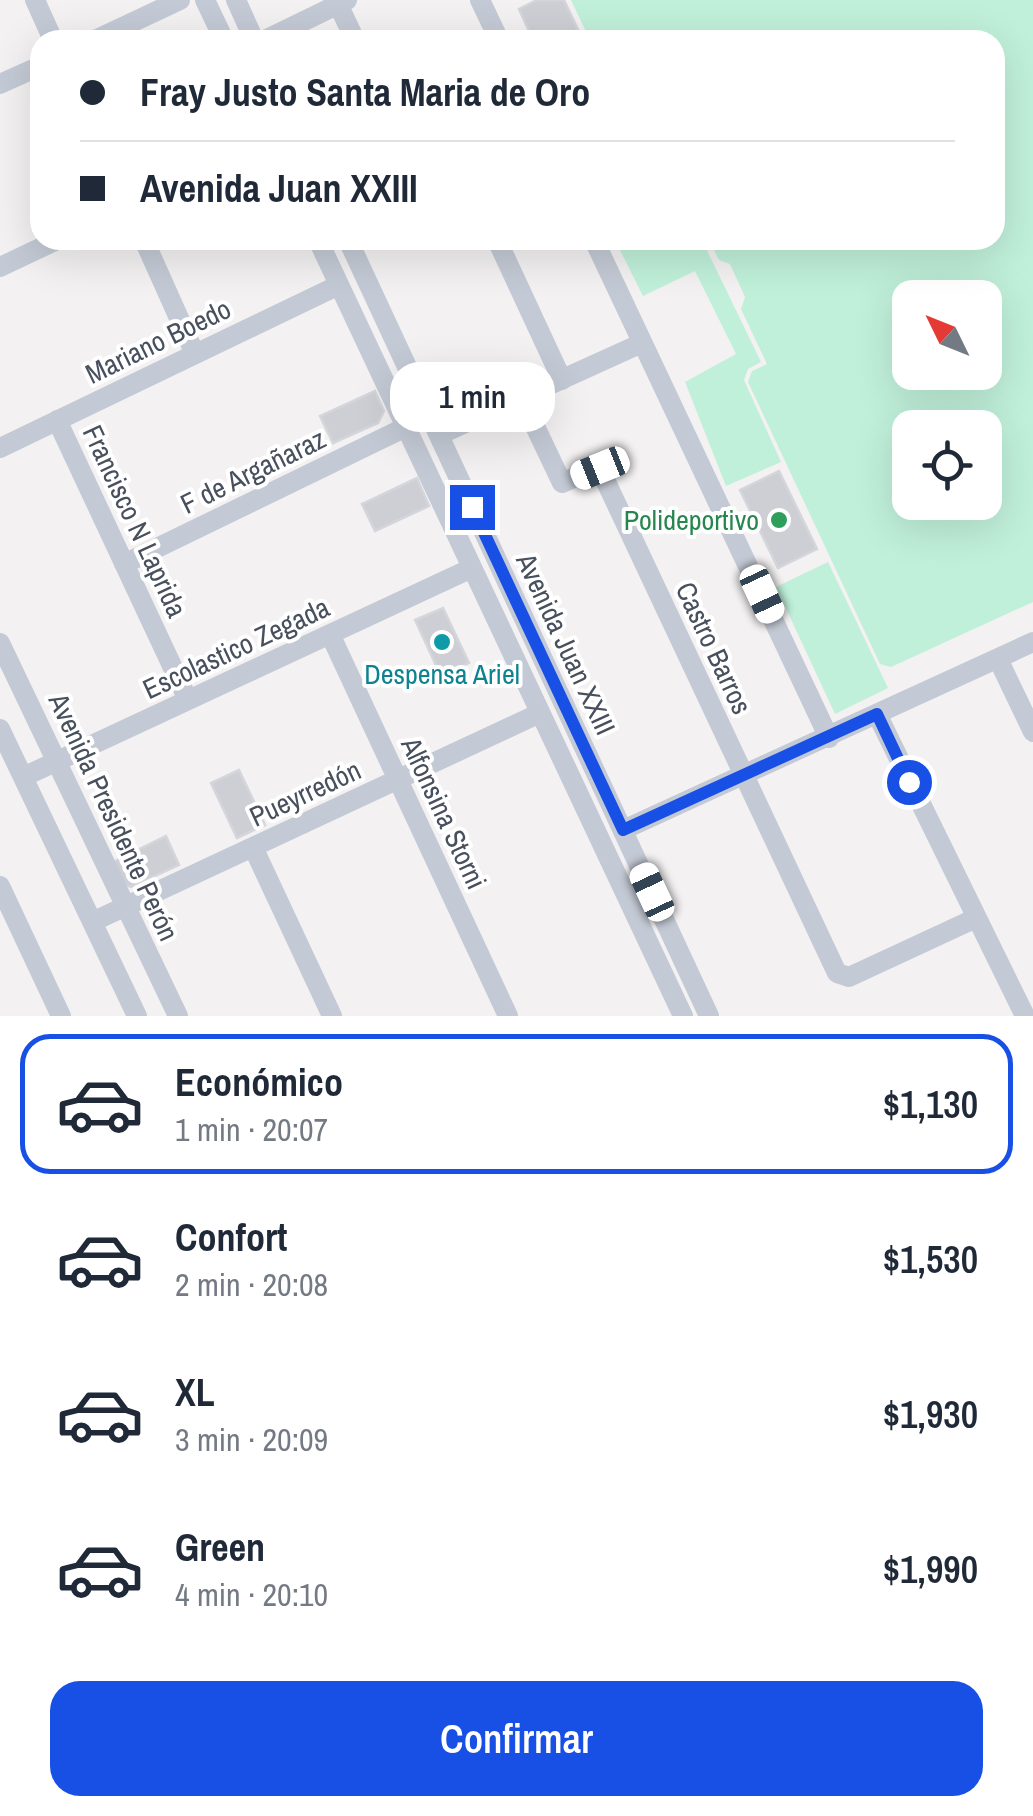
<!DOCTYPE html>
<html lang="es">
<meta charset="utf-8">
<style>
:root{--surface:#fff;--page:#f2f2f3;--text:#1f2937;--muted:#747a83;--line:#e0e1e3;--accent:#1850e6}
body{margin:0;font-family:"Archivo Narrow",sans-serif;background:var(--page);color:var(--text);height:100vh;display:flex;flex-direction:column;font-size:38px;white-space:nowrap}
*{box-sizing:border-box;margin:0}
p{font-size:32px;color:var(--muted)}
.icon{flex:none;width:55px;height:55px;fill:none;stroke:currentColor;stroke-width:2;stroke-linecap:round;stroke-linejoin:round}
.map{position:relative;height:1016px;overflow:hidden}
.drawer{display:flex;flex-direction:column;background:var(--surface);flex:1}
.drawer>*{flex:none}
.banner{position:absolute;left:30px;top:30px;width:975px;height:220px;border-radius:30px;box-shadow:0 10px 40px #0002;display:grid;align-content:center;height:220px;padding:0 50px;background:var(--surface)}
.needle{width:65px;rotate:313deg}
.tools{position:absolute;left:892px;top:280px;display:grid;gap:20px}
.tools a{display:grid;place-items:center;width:110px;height:110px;border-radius:20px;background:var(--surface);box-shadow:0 10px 40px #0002;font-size:50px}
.end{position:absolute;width:45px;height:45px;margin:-22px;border:12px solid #1850e6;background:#fff;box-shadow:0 0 0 5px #fff}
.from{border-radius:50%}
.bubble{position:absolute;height:70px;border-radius:30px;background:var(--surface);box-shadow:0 10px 40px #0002;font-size:32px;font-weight:600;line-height:70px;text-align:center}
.car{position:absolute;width:30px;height:60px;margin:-30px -15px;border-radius:12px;box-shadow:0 0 8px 2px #0007;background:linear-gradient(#fff 24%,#345 0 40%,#fff 0 76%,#345 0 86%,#fff 0)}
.banner b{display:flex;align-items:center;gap:35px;height:95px;font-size:38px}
.banner b+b{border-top:2px solid var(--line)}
.banner i{width:25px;height:25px;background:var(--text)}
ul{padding:18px 0 0;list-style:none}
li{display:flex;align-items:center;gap:30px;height:140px;margin:0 20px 15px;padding:0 30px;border:5px solid transparent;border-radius:30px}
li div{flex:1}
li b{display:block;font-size:38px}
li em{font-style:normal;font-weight:600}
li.on{border-color:var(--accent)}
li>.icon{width:90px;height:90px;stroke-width:1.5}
.action{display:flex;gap:20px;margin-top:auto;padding:20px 50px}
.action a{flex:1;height:115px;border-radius:30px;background:var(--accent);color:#fff;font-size:40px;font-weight:600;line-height:115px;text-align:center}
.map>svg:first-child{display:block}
.green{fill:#c0f0da;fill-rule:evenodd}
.building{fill:#cdcfd5;stroke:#d5d6dc;stroke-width:2.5}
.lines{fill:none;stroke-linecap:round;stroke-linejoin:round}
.minor{stroke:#c4cad5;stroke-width:20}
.route{stroke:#1850e6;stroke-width:12}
.leisure-dot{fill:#2e9e5b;stroke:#fff;stroke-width:4}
.culture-dot{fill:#0f9aa8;stroke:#fff;stroke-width:4}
.labels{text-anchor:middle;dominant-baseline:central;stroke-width:8;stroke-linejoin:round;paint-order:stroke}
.street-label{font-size:28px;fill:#48505e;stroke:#fff}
.leisure-label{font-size:28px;fill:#27864d;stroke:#fff;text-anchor:end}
.culture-label{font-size:28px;fill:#0d838f;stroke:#fff}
</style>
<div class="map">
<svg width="1033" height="1016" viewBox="0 0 1033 1016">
<rect width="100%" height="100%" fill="#f3f1f1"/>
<path class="green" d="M571,0H1033V602L891,667L880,664L748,382L752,371L767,364L741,309L745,297L730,264L719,260L709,240H995V40H590ZM910,298H985V372H910ZM910,428H985V502H910Z
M615,240H702L761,362L748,369L744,380L781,462L726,486L685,382L736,354L695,271L643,296Z
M828,562L888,688L835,714L776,587Z"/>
<path class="building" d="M537,0H564L583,40H533L519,9Z
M375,391L384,411L378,423L333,443L320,416Z
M779,471L817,549L778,568L740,490Z
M417,478L429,506L375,531L362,504Z
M443,608L469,663L441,676L415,620Z
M239,770L265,825L237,838L211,783Z
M166,836L179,865L131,887L120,883L111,863Z"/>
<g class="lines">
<path class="minor" d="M35,0L53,40
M205,0L224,40
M236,0L254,40
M480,0L499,40
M338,4L355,40
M95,40L180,0
M265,40L347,0
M0,84L40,66
M144,240L195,354
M318,240L683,1016
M348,240L709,1016
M497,240L562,380
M594,240L829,738
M0,267L57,240
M522,399L562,483L599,467L837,973L849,977L974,919
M57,420L188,700
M439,435L642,343
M0,448L339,285
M124,564L406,427
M330,634L508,1016
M0,643L178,1016
M998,659L1033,732
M877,714L1025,1016
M0,729L137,1016
M23,777L472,568
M623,830L1033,642
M253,847L332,1016
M0,886L61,1016
M92,922L540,713"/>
</g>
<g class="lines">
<path class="route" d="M472,507L623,830L877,714L909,782"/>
</g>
<circle class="leisure-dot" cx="779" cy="520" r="10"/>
<circle class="culture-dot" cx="442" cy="642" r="10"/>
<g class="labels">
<g class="street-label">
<text transform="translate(158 341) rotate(-26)">Mariano Boedo</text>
<text transform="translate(253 471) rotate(-26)">F de Argañaraz</text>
<text transform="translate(135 521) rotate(65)">Francisco N Laprida</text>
<text transform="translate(566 644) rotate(65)">Avenida Juan XXIII</text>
<text transform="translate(236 648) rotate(-25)">Escolastico Zegada</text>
<text transform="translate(714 648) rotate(65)">Castro Barros</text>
<text transform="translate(305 793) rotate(-25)">Pueyrredón</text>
<text transform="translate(444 813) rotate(65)">Alfonsina Storni</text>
<text transform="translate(114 817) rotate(65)">Avenida Presidente Perón</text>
</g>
<g class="leisure-label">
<text x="759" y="520">Polideportivo</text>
</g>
<g class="culture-label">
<text x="442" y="674">Despensa Ariel</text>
</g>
</g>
</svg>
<div class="tools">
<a><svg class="needle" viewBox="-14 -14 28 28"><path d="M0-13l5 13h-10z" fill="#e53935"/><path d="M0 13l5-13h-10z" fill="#747a83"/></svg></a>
<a><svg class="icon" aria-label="locate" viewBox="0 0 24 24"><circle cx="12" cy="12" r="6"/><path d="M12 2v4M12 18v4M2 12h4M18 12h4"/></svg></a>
</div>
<i class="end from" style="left:909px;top:782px"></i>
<i class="end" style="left:472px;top:507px"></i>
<div class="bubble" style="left:390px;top:362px;width:165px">1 min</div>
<i class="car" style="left:600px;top:468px;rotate:248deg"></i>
<i class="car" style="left:762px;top:594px;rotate:155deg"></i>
<i class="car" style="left:652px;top:892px;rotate:335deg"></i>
<div class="banner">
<b><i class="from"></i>Fray Justo Santa Maria de Oro</b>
<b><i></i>Avenida Juan XXIII</b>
</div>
</div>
<section class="drawer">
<ul>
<li class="on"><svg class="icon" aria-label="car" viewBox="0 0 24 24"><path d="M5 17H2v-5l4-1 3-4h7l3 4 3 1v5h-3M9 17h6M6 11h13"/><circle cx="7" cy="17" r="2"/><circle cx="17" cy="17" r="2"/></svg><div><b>Económico</b><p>1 min · 20:07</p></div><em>$1,130</em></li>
<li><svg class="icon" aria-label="car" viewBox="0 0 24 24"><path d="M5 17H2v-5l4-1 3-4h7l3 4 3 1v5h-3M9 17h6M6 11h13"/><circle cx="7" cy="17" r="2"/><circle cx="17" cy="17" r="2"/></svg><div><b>Confort</b><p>2 min · 20:08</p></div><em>$1,530</em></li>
<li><svg class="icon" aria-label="car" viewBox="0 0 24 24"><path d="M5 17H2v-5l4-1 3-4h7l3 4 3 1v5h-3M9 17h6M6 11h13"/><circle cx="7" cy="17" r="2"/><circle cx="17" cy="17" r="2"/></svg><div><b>XL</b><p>3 min · 20:09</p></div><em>$1,930</em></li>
<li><svg class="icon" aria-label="car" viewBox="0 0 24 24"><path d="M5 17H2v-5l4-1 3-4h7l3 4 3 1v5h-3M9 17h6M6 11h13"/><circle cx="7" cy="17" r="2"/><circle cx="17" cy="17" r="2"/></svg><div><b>Green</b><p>4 min · 20:10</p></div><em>$1,990</em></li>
</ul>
<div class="action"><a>Confirmar</a></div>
</section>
